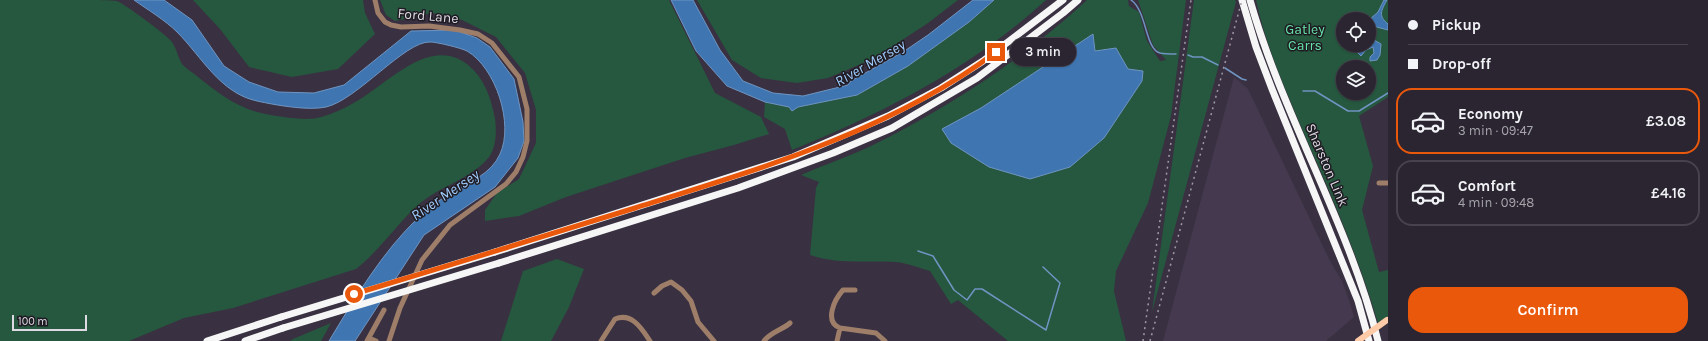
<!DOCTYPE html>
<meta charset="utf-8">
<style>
:root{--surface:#2b2531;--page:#332d39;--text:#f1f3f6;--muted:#a6a5ab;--line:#47424d;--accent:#ea580c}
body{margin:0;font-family:Karla,sans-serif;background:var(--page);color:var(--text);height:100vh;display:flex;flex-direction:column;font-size:15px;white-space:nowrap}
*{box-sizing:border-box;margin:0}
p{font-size:13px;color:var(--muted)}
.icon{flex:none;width:22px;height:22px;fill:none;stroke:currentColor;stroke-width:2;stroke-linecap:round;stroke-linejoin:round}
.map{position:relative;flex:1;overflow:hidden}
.drawer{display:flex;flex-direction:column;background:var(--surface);width:320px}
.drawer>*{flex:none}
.hud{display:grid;align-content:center;height:88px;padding:0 20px;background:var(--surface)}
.tools{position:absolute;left:1336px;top:12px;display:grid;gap:8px}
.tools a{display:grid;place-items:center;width:40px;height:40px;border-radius:50%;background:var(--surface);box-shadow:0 1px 3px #0004,0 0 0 1px var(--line);font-size:20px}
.scale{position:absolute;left:12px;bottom:10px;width:75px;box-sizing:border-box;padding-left:4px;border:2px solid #dedae4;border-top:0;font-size:11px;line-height:14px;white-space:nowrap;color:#dedae4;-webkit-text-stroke:3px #1f1b22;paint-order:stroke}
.end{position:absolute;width:18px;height:18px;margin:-9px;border:5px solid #ea580c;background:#fff;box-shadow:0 0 0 2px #fff}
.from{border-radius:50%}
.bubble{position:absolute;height:28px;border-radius:14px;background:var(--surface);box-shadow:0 1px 3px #0004,0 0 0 1px var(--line);font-size:13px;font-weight:600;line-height:28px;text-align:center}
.hud b{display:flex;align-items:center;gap:14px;height:38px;font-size:15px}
.hud b+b{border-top:1px solid var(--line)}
.hud i{width:10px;height:10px;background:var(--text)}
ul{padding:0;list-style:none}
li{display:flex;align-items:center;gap:12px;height:66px;margin:0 8px 6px;padding:0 12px;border:2px solid var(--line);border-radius:16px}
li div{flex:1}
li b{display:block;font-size:15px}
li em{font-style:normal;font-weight:600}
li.on{border-color:var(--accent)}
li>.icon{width:36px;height:36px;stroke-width:1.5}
.primary-button{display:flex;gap:8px;margin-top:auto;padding:8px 20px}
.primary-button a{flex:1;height:46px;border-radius:16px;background:var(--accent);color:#fff;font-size:16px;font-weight:600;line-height:46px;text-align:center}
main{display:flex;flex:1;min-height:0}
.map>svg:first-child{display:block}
.built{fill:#44394f}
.green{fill:#26573f;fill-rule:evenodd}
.water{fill:#3f76b2;stroke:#6f94c1}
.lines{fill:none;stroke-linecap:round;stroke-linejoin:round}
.stream{stroke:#6f94c1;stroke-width:1.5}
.minor{stroke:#9e7e69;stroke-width:5}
.highway{stroke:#f6f6f6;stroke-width:7}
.rail{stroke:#a09aa7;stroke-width:1.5;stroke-dasharray:2 4;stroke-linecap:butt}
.major-bridge{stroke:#fecaa7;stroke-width:6}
.highway-bridge{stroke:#f6f6f6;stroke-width:7}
.route{stroke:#ea580c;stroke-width:5}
.labels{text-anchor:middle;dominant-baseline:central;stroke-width:3;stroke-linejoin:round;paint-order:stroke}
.street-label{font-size:14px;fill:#dedae4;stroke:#1f1b22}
.park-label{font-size:14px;fill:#65e2a7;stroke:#1f1b22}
.water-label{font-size:15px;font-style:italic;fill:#a1cdff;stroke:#1f1b22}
</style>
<main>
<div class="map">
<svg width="1388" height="341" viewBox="0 0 1388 341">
<rect width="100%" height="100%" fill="#393141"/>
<path class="built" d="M1234,77L1248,89L1330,261L1342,281L1349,300L1354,317L1326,341H1163Z"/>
<path class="green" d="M0,0C30,0 59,0 89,0C97,0 110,0 117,1C126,5 167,35 172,42C177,49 178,58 182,64C186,69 194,73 198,77C218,93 236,107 261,113C276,116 302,121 317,118C333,115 351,105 365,96C394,77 433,37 468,65C484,78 490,96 494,114C497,127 497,146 489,157C473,178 438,187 418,205C396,225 380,250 356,269L233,308L184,318L129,341H0Z
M193,0H363L365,13L375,34L338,69L292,77L249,67L220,29Z
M380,0H669L715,93L761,117L769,134L734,145L685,158L566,197L519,216L485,221V210L497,193L519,179L536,143V110L525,73L496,37L462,20L432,13L395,21L386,15Z
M697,0H958L928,23L875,58L828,78L797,83L761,78L732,60Z
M994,0H1046C973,67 884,113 792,150L785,129L764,117L765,102L789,107L792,111L797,107L857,95L908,66L969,22Z
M1087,0H1128L1129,6L1139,12L1147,41L1160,61L1166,60L1153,45L1138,0H1186L1171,116L1148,203L1116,271L1114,291L1126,341H1008L958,300L951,304L930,271C919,268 907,263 896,262C867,260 839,265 810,255L816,188L819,182L801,175C824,165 847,157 869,147C948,108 1022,60 1087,0Z
M1194,0H1235L1236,2L1152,312Z
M1256,0H1388V97L1359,116L1373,166L1362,210L1379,272L1388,270V316L1378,323C1360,262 1335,203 1309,145C1289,97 1267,51 1256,0ZM1343,19H1369V45H1343ZM1343,67H1369V93H1343Z
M557,259L584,269L569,307L551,341H501L523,271Z
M331,323L321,341H290L293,339Z"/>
<path class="water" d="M134,0H164L192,20L224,66L249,82L278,92L314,93L344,85L411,31L455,30L477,38L490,47L514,79L523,122L524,141L518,158L495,187L424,235L355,341H329C355,298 382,252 419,217C429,207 441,199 453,192C471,181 491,174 500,154C514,124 496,68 467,51C461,48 437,42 430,42C405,41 357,100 326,107C308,111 275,105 257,101C220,93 202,57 177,32C165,20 148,10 134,0Z
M671,0H693L720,50L743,81L773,93L803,96L848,85L851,81L903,52L928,35L973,0H994L969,22L908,66L857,95L798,107L792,111L789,107L765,102L727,86L696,51Z
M1384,0H1387C1381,11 1378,16 1388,24V30L1369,25V20L1378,12Z
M1093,34L1095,51L1116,48L1128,69L1143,71L1142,81L1104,138L1070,167L1030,179L989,167L951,143L942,129L981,108Z
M1369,37L1381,44L1380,55L1377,60L1370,61V57L1374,53L1373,47L1366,50L1361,56L1355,50L1344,45H1369Z"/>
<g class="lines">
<path class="stream" d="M1131,0C1147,11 1145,49 1160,53C1165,54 1171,54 1176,54
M1188,55L1193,57H1202L1218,65
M1225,68L1242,79L1246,80
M1303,91H1315L1348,111H1359L1388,93
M918,251L933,256L954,290L967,300L975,289H982L1046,330L1060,283L1043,267"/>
<path class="minor" d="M375,0L378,13L385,22L391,25L401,27L429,26L460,30L478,34L492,43L519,77L527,109V141L523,157L516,172L506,184L450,225L422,260L400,308L389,341
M1379,183H1388
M855,290H843C834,300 824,322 840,328L876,333L885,341
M654,293L662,286L671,282L682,290L691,301L698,322L714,341
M369,338L376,341
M367,341L384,310
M601,341L615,319C632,312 642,329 650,341
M764,341C771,332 782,330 790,323
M837,341L840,328"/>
<path class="highway" d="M1242,0L1256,47L1272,89L1358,301L1369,341
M1250,0C1283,117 1349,223 1378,341
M495,252L793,157L888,116L941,88L983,61L1063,0
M499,263L738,188L833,153L892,128L977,78L1063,13L1078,0
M207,341L281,317
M245,341L283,328"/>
<path class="rail" d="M1143,341L1191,0
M1150,341L1242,0"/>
<path class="major-bridge" d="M1358,341L1387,320"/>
<path class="highway-bridge" d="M281,317L495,252
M283,328L499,263"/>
</g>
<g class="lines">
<path class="route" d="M354,294C448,266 541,237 635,208C757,170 893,130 996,52"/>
</g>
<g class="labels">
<g class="street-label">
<text transform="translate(428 16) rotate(5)">Ford Lane</text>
<text transform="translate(1327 165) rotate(67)">Sharston Link</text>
</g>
<g class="park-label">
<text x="1305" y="29">Gatley<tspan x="1305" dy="16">Carrs</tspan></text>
</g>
<g class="water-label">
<text transform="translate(870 63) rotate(-30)">River Mersey</text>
<text transform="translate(445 195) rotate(-34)">River Mersey</text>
</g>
</g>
</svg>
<div class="tools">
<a><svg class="icon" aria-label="locate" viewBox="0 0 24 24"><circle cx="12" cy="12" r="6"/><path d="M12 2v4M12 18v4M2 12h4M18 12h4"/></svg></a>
<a><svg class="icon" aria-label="layers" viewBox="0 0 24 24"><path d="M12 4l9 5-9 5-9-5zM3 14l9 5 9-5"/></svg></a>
</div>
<div class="scale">100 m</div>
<i class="end from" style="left:354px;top:294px"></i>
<i class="end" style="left:996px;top:52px"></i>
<div class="bubble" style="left:1010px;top:38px;width:66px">3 min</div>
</div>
<section class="drawer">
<div class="hud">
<b><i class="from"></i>Pickup</b>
<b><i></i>Drop-off</b>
</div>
<ul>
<li class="on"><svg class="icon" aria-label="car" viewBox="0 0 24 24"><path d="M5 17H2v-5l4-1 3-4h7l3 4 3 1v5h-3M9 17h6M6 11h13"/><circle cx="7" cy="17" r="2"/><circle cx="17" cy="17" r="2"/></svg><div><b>Economy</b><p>3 min · 09:47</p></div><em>£3.08</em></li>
<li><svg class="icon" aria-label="car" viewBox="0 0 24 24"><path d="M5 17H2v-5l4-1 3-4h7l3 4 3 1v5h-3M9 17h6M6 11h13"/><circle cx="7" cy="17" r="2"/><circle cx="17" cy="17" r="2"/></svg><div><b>Comfort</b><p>4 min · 09:48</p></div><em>£4.16</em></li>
</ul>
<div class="primary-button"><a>Confirm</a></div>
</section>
</main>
